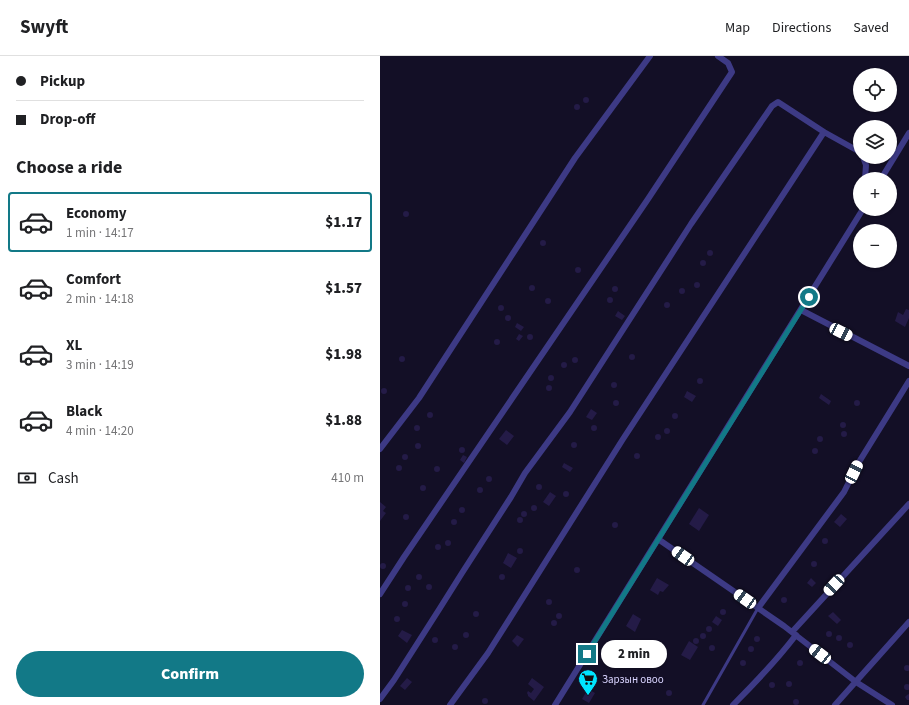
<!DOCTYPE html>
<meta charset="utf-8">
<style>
:root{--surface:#fff;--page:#f2f2f2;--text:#202124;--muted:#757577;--line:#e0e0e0;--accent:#127987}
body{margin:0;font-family:"Source Sans 3",sans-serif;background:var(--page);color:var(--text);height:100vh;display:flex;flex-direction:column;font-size:15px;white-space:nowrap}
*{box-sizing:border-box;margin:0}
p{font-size:13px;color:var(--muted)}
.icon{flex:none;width:22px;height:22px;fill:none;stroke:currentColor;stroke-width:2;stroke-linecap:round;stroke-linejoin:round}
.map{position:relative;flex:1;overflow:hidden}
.details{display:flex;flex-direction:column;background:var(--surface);width:380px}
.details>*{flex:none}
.hud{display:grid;align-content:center;height:88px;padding:0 16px;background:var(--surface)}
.fabs{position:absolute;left:473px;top:12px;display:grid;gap:8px}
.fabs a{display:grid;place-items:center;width:44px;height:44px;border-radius:50%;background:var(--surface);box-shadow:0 1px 3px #0004;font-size:20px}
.end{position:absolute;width:18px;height:18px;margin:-9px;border:5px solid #127987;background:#fff;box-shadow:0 0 0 2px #fff}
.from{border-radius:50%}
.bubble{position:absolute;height:28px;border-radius:14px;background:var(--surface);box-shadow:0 1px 3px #0004;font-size:13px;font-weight:800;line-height:28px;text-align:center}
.car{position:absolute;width:12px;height:24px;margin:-12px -6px;border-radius:5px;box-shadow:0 0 3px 1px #0007;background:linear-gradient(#fff 24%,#345 0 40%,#fff 0 76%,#345 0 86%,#fff 0)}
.hud b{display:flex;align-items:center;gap:14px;height:38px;font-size:15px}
.hud b+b{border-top:1px solid var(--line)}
.hud i{width:10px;height:10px;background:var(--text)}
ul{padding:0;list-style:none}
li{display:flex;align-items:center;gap:12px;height:60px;margin:0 8px 6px;padding:0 8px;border:2px solid transparent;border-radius:4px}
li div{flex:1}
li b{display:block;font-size:15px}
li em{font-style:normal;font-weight:800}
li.active{border-color:var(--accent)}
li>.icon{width:36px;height:36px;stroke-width:1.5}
h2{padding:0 16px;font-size:18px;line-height:48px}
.pay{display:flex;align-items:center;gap:10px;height:44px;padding:0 16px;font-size:15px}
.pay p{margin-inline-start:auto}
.cta{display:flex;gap:8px;margin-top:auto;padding:8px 16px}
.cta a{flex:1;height:46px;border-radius:24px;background:var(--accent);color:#fff;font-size:16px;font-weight:800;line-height:46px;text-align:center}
header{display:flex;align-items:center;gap:24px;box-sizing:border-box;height:56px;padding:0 20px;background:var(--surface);border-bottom:1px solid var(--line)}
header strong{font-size:19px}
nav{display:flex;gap:22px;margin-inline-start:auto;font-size:14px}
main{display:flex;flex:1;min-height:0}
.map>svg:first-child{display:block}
.building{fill:#241b47}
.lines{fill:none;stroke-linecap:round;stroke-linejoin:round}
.lane{stroke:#3d3a85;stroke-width:3}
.street{stroke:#3d3a85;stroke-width:6}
.route{stroke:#127987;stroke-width:5}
.labels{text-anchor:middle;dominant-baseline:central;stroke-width:4;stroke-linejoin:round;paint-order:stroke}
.poi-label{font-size:11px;fill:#d9d4ff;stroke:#130f26;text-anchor:start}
</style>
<header>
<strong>Swyft</strong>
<nav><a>Map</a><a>Directions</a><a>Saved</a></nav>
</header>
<main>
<section class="details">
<div class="hud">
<b><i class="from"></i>Pickup</b>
<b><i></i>Drop-off</b>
</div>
<h2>Choose a ride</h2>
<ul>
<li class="active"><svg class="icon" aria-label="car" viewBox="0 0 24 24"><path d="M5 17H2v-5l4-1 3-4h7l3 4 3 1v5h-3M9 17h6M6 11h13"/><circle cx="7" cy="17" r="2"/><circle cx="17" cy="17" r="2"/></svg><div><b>Economy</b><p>1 min · 14:17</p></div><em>$1.17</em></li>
<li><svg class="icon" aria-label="car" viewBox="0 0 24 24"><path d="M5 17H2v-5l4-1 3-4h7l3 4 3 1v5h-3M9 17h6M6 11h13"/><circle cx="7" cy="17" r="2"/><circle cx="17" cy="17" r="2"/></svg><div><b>Comfort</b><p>2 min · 14:18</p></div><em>$1.57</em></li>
<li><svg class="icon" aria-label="car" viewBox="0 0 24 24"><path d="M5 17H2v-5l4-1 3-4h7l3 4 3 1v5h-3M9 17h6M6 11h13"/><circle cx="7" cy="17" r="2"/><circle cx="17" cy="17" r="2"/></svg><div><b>XL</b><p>3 min · 14:19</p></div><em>$1.98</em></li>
<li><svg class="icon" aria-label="car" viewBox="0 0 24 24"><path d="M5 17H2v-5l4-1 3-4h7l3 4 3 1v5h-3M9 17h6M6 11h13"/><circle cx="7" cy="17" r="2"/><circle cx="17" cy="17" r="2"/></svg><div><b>Black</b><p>4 min · 14:20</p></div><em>$1.88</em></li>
</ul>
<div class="pay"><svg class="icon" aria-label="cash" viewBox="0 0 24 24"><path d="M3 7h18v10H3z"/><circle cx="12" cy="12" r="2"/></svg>Cash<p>410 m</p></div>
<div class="cta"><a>Confirm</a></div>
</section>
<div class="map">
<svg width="529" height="649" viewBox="0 0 529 649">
<rect width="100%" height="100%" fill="#130f26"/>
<path class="building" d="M203 44a3 3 0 1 1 6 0a3 3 0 1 1-6 0Z
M194 51a3 3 0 1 1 6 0a3 3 0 1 1-6 0Z
M23 158a3 3 0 1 1 6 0a3 3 0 1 1-6 0Z
M160 187a3 3 0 1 1 6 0a3 3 0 1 1-6 0Z
M327 197a3 3 0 1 1 6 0a3 3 0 1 1-6 0Z
M320 207a3 3 0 1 1 6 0a3 3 0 1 1-6 0Z
M195 214a3 3 0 1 1 6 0a3 3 0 1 1-6 0Z
M314 229a3 3 0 1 1 6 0a3 3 0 1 1-6 0Z
M149 232a3 3 0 1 1 6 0a3 3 0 1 1-6 0Z
M232 233a3 3 0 1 1 6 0a3 3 0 1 1-6 0Z
M299 235a3 3 0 1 1 6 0a3 3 0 1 1-6 0Z
M227 244a3 3 0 1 1 6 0a3 3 0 1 1-6 0Z
M165 245a3 3 0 1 1 6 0a3 3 0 1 1-6 0Z
M284 249a3 3 0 1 1 6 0a3 3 0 1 1-6 0Z
M118 252a3 3 0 1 1 6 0a3 3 0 1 1-6 0Z
M526,253L529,254V262L525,271L515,265L518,256L523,259Z
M238,255L245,260L242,264L235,260Z
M125 262a3 3 0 1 1 6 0a3 3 0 1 1-6 0Z
M137,267L144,271L141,275L135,271Z
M147 281a3 3 0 1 1 6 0a3 3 0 1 1-6 0Z
M139,278L143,280L139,285L136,283Z
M114 286a3 3 0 1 1 6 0a3 3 0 1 1-6 0Z
M249 301a3 3 0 1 1 6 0a3 3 0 1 1-6 0Z
M19 303a3 3 0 1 1 6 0a3 3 0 1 1-6 0Z
M192 304a3 3 0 1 1 6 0a3 3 0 1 1-6 0Z
M181 309a3 3 0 1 1 6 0a3 3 0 1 1-6 0Z
M168 322a3 3 0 1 1 6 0a3 3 0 1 1-6 0Z
M317 325a3 3 0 1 1 6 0a3 3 0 1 1-6 0Z
M231 329a3 3 0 1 1 6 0a3 3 0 1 1-6 0Z
M166 332a3 3 0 1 1 6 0a3 3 0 1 1-6 0Z
M1 335a3 3 0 1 1 6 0a3 3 0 1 1-6 0Z
M307,335L316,340L312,346L304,341Z
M441,338L451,345L449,349L439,342Z
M233 347a3 3 0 1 1 6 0a3 3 0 1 1-6 0Z
M474 347a3 3 0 1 1 6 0a3 3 0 1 1-6 0Z
M211,353L217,357L212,364L206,361Z
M47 359a3 3 0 1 1 6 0a3 3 0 1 1-6 0Z
M292 360a3 3 0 1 1 6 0a3 3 0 1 1-6 0Z
M460 369a3 3 0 1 1 6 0a3 3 0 1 1-6 0Z
M211 372a3 3 0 1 1 6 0a3 3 0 1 1-6 0Z
M34 372a3 3 0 1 1 6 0a3 3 0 1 1-6 0Z
M284 375a3 3 0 1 1 6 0a3 3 0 1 1-6 0Z
M126,374L134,380L127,389L119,383Z
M461 378a3 3 0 1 1 6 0a3 3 0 1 1-6 0Z
M275 381a3 3 0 1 1 6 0a3 3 0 1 1-6 0Z
M437 383a3 3 0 1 1 6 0a3 3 0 1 1-6 0Z
M191 389a3 3 0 1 1 6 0a3 3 0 1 1-6 0Z
M35 390a3 3 0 1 1 6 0a3 3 0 1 1-6 0Z
M79 394a3 3 0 1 1 6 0a3 3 0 1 1-6 0Z
M432 395a3 3 0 1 1 6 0a3 3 0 1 1-6 0Z
M254 400a3 3 0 1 1 6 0a3 3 0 1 1-6 0Z
M22 401a3 3 0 1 1 6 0a3 3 0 1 1-6 0Z
M83,399L87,401L84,407L80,404Z
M184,407L193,412L190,416L182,411Z
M16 412a3 3 0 1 1 6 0a3 3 0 1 1-6 0Z
M54 413a3 3 0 1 1 6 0a3 3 0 1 1-6 0Z
M106 423a3 3 0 1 1 6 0a3 3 0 1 1-6 0Z
M156 431a3 3 0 1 1 6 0a3 3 0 1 1-6 0Z
M40 432a3 3 0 1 1 6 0a3 3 0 1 1-6 0Z
M97 434a3 3 0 1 1 6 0a3 3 0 1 1-6 0Z
M183 438a3 3 0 1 1 6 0a3 3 0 1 1-6 0Z
M170,436L176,440L169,450L163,446Z
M0,446L6,451L3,455L6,457L0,465Z
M151 452a3 3 0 1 1 6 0a3 3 0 1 1-6 0Z
M79 454a3 3 0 1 1 6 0a3 3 0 1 1-6 0Z
M319,452L329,459L319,475L309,468Z
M141 458a3 3 0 1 1 6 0a3 3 0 1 1-6 0Z
M23 461a3 3 0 1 1 6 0a3 3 0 1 1-6 0Z
M461,458L467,463L460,471L454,466Z
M137 464a3 3 0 1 1 6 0a3 3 0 1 1-6 0Z
M71 466a3 3 0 1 1 6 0a3 3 0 1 1-6 0Z
M232 469a3 3 0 1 1 6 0a3 3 0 1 1-6 0Z
M442 485a3 3 0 1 1 6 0a3 3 0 1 1-6 0Z
M65 487a3 3 0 1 1 6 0a3 3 0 1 1-6 0Z
M55 491a3 3 0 1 1 6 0a3 3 0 1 1-6 0Z
M137 495a3 3 0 1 1 6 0a3 3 0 1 1-6 0Z
M128,497L137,502L131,512L123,507Z
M431 508a3 3 0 1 1 6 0a3 3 0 1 1-6 0Z
M0 510a3 3 0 1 1 6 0a3 3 0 1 1-6 0Z
M194 514a3 3 0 1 1 6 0a3 3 0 1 1-6 0Z
M119 521a3 3 0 1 1 6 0a3 3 0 1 1-6 0Z
M36 521a3 3 0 1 1 6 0a3 3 0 1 1-6 0Z
M277,522L289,529L283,536L280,535L278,539L270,534Z
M431,522L436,527L432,531L427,527Z
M46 531a3 3 0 1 1 6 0a3 3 0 1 1-6 0Z
M25 532a3 3 0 1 1 6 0a3 3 0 1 1-6 0Z
M401 544a3 3 0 1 1 6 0a3 3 0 1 1-6 0Z
M166 546a3 3 0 1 1 6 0a3 3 0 1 1-6 0Z
M22 548a3 3 0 1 1 6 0a3 3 0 1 1-6 0Z
M340 556a3 3 0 1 1 6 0a3 3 0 1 1-6 0Z
M93 558a3 3 0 1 1 6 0a3 3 0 1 1-6 0Z
M453,556L461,564L457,568L448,560Z
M176 560a3 3 0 1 1 6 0a3 3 0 1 1-6 0Z
M253,558L261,563L255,576L246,570Z
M14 563a3 3 0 1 1 6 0a3 3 0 1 1-6 0Z
M336,560L342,564L338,570L332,566Z
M171 567a3 3 0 1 1 6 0a3 3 0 1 1-6 0Z
M326 573a3 3 0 1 1 6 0a3 3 0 1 1-6 0Z
M22,574L32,579L27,587L18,580Z
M446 578a3 3 0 1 1 6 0a3 3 0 1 1-6 0Z
M83 579a3 3 0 1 1 6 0a3 3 0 1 1-6 0Z
M320 580a3 3 0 1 1 6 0a3 3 0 1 1-6 0Z
M456 582a3 3 0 1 1 6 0a3 3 0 1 1-6 0Z
M137,579L144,583L138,591L132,585Z
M374 583a3 3 0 1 1 6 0a3 3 0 1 1-6 0Z
M52 584a3 3 0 1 1 6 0a3 3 0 1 1-6 0Z
M313 585a3 3 0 1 1 6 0a3 3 0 1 1-6 0Z
M309,585L318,591L310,604L301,599Z
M467 589a3 3 0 1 1 6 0a3 3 0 1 1-6 0Z
M72 591a3 3 0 1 1 6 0a3 3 0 1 1-6 0Z
M329 592a3 3 0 1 1 6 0a3 3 0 1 1-6 0Z
M368 593a3 3 0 1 1 6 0a3 3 0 1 1-6 0Z
M417 607a3 3 0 1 1 6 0a3 3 0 1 1-6 0Z
M360 607a3 3 0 1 1 6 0a3 3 0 1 1-6 0Z
M524 612a3 3 0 1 1 6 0a3 3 0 1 1-6 0Z
M27,622L32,626L25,634L20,630Z
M152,622L164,631L154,645L148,640V639L147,637L148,635L151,637L154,633L148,628Z
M406 628a3 3 0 1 1 6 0a3 3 0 1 1-6 0Z
M389 629a3 3 0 1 1 6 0a3 3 0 1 1-6 0Z
M524 631a3 3 0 1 1 6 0a3 3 0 1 1-6 0Z
M208,633L215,637L209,647L202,643Z
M286 637a3 3 0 1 1 6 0a3 3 0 1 1-6 0Z
M529,638V644H527L525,641L527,639Z
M102 645a3 3 0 1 1 6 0a3 3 0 1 1-6 0Z
M413 646a3 3 0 1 1 6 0a3 3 0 1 1-6 0Z"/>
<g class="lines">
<path class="lane" d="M323,649L378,552"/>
<path class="street" d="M483,101L486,109L485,123
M501,123L529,77
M421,254L529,310
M0,393L39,342L195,102L270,0
M278,483L404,570L476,626L512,649
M0,538L24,501L268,143L352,16L348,7L338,0
M378,552L464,436L479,406L529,325
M412,576L529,448
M0,643L14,624L60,552L82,517L131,441L145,417L190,356L311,168L392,50L398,46L444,76L480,96
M70,649L108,597L243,383L444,76
M175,649L483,153
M353,649C375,627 397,604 416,579
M455,649L529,566"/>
</g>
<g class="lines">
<path class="route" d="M207,598L429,241"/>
</g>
<defs>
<symbol id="supermarket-pin" viewBox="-11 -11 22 30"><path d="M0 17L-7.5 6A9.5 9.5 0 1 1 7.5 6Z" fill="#00e5ff" stroke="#130f26"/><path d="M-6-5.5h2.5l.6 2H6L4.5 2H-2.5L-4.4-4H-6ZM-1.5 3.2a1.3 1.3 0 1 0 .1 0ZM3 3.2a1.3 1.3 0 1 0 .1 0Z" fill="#111"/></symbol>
</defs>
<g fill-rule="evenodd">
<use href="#supermarket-pin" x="197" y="612" width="22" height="30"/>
</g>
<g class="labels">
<g class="poi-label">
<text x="222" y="623">Зарзын овоо</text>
</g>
</g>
</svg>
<div class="fabs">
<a><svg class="icon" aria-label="locate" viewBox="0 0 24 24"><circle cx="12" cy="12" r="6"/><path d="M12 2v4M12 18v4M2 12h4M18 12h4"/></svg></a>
<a><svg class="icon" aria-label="layers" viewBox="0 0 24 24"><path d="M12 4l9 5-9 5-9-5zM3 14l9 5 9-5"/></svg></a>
<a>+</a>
<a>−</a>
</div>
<i class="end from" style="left:429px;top:241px"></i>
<i class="end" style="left:207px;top:598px"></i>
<div class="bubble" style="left:221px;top:584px;width:66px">2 min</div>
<i class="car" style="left:461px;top:276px;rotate:117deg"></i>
<i class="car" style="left:474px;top:416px;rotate:26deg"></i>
<i class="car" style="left:303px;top:500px;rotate:304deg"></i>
<i class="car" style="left:454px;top:529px;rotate:223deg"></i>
<i class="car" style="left:365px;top:543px;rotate:305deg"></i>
<i class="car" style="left:440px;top:598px;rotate:308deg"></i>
</div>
</main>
